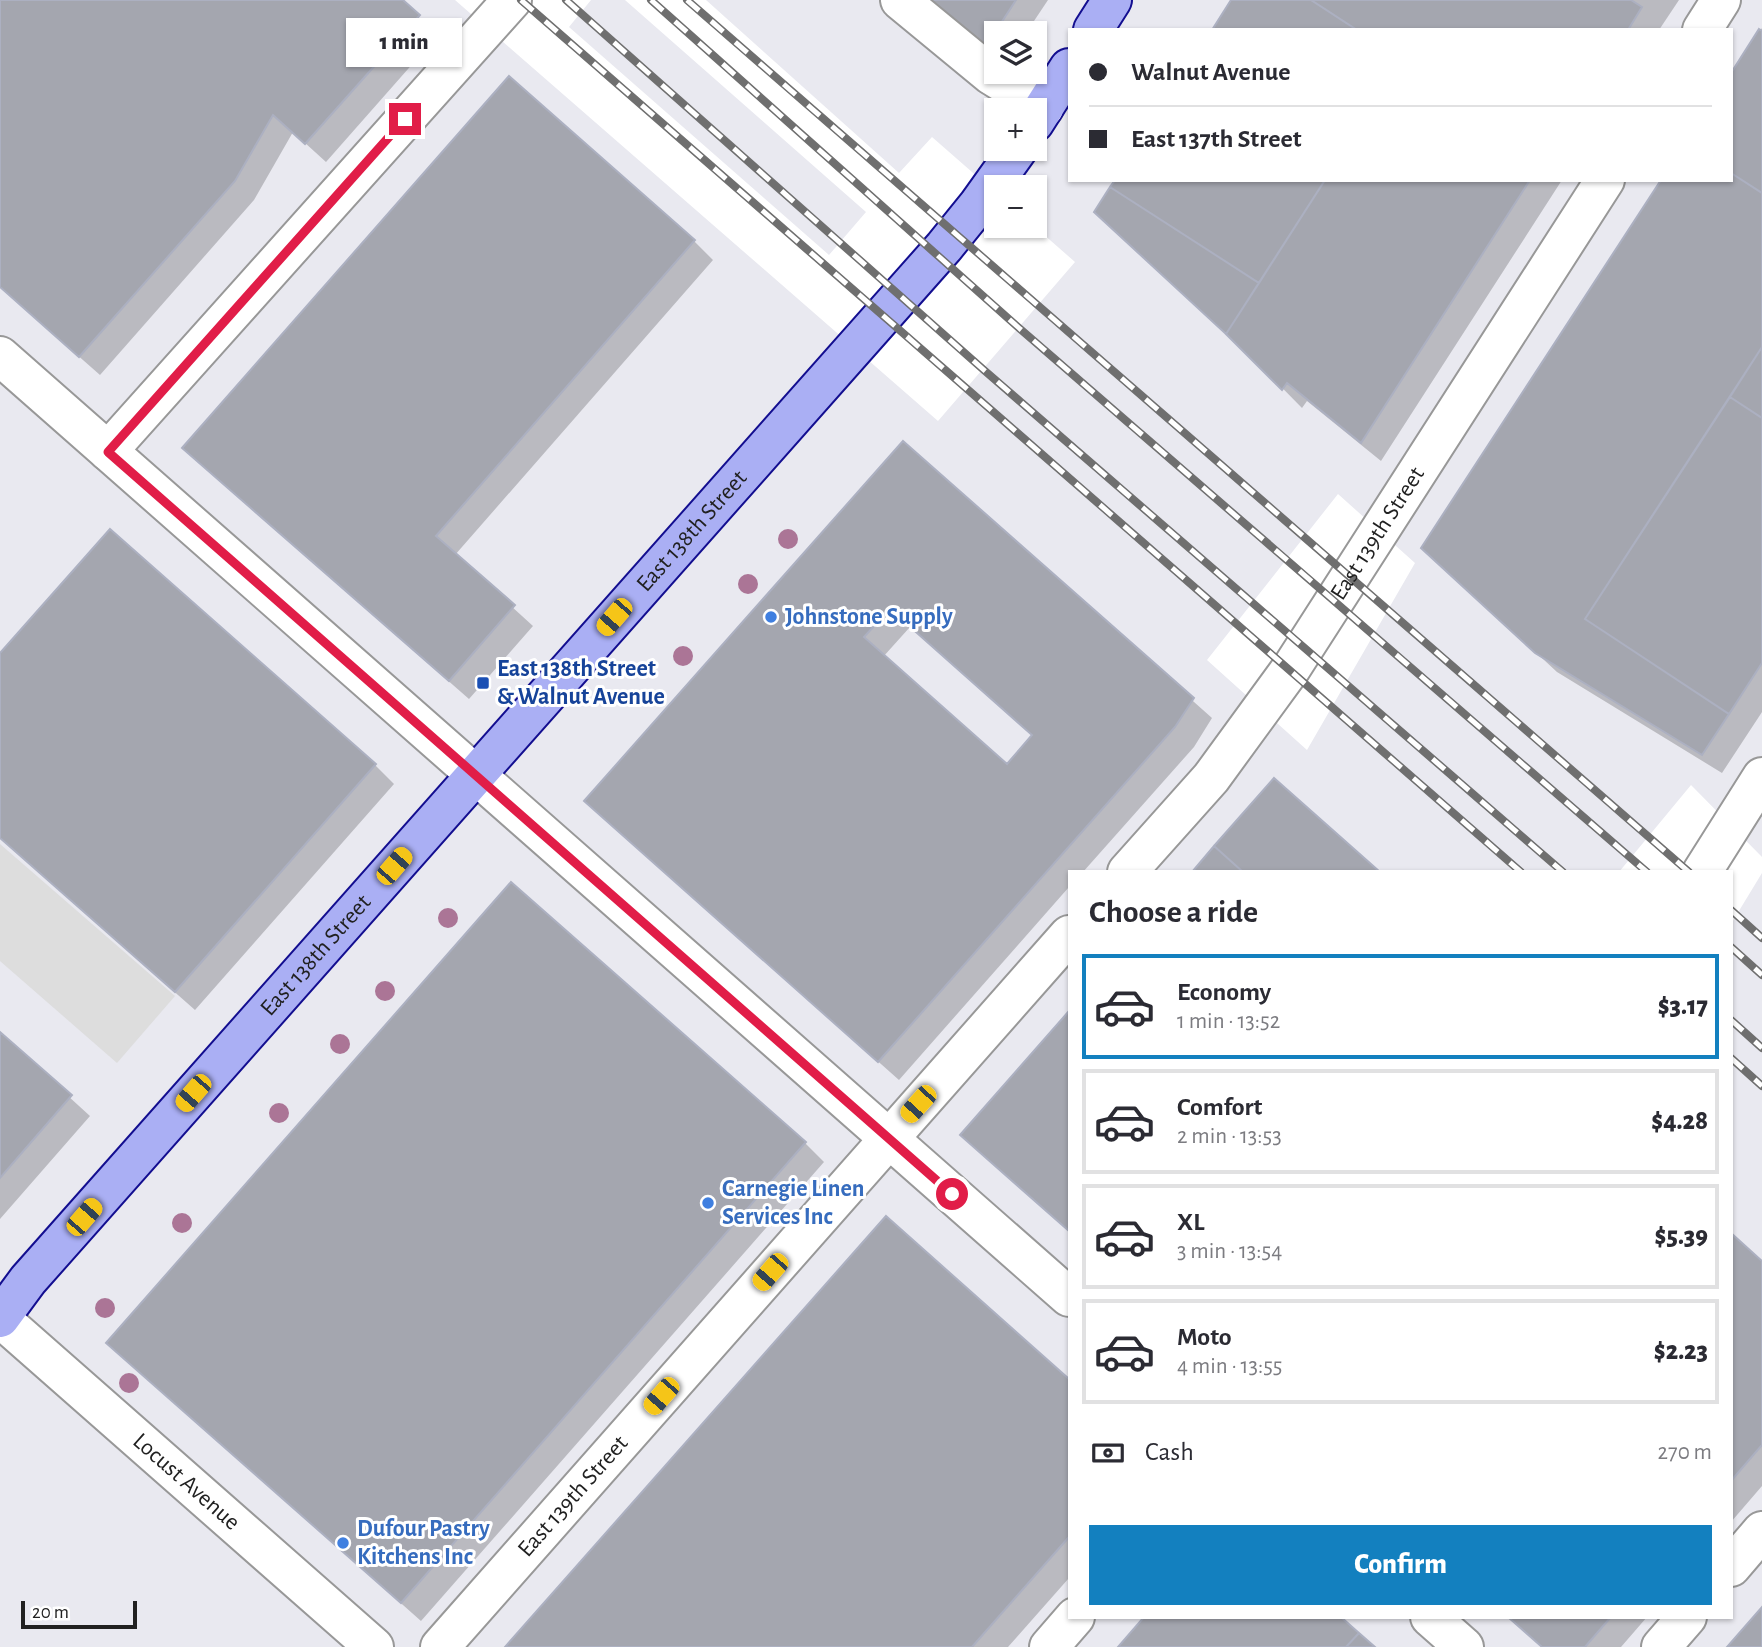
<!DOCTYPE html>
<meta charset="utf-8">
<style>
:root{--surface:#fff;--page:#f7f7f7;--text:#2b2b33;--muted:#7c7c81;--line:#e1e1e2;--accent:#1380bf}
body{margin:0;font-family:"Alegreya Sans",sans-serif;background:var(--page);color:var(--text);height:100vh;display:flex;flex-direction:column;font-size:26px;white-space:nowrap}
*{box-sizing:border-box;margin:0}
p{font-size:23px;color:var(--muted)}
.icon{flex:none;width:38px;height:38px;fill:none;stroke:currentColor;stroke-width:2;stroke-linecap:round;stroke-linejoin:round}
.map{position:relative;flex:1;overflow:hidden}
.side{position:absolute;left:1068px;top:870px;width:665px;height:749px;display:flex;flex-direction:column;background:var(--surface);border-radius:0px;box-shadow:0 2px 5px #0004}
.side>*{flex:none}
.hud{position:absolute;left:1068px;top:28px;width:665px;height:154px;border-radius:0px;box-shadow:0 2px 5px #0004;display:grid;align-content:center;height:154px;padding:0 21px;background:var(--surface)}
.buttons{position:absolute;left:984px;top:21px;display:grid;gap:14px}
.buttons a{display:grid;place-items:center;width:63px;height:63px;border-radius:0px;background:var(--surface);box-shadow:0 2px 5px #0004;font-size:35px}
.scale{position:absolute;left:21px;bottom:18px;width:116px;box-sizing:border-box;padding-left:7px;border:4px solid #212121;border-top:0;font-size:19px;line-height:24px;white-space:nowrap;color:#212121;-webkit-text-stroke:5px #fff;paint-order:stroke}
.end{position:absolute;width:32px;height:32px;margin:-16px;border:9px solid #e11d48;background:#fff;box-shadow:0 0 0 4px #fff}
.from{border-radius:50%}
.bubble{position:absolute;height:49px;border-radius:0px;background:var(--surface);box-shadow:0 2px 5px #0004;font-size:23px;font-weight:800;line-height:49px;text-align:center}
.car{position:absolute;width:21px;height:42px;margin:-21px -10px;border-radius:9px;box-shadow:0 0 5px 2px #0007;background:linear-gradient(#f5c518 24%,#345 0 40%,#f5c518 0 76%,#345 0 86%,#f5c518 0)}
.hud b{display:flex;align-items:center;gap:24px;height:66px;font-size:26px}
.hud b+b{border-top:2px solid var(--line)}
.hud i{width:18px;height:18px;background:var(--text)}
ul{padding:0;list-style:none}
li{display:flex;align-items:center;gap:21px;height:105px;margin:0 14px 10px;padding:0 7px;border:4px solid var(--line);border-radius:0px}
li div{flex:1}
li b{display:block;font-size:26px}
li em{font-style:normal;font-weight:800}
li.active{border-color:var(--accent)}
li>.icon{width:63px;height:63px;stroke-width:1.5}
h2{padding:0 21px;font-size:32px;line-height:84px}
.pay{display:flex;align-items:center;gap:18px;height:77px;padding:0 21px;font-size:26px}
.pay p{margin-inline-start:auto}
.primary-button{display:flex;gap:14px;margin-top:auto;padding:14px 21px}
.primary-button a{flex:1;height:80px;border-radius:0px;background:var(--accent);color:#fff;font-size:28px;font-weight:800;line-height:80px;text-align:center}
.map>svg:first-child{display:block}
.parking{fill:#ddd}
.pier{fill:#fff}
.shadow{fill:#0003;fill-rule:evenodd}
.building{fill:#a4a6af;stroke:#acb0c1;stroke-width:2;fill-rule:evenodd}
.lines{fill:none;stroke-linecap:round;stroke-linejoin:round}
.minor-casing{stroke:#989898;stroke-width:42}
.major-casing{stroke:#130e90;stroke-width:42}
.minor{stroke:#fff;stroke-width:38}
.major{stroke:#aaaff4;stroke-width:38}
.rail-casing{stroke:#6f6f6f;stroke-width:8}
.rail{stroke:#fff;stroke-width:5;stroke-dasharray:16;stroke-linecap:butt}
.tree{fill:#ab7596}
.route{stroke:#e11d48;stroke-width:9}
.shop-dot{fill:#3f7fe0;stroke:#fff;stroke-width:2.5}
.transit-dot{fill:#1a4fb4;stroke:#fff;stroke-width:2.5}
.labels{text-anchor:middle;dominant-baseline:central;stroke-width:6;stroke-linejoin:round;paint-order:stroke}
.street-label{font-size:24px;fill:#212121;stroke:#fff}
.shop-label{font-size:24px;font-weight:bold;fill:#366cbe;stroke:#fff;text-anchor:start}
.transit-label{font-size:24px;font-weight:bold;fill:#164399;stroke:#fff;text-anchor:start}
</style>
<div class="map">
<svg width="1762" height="1647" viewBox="0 0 1762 1647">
<rect width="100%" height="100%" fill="#e9e9f0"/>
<path class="parking" d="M0,844L175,996L117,1063L0,961Z"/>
<path class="pier" d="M455,0H591L569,27L829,255L866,212L625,0H706L899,173L932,137L996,193V226H1034L1075,262L938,421Z
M1338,494L1415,563L1307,750L1207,660Z
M1691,785L1762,857V873L1731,924V872H1619Z"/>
<path class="shadow" d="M0,0H400L438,35L326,162L293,132L254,200L100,375L0,287Z
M926,0H1048L1026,33H996V62Z
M1233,0H1679L1659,30H1214Z
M1762,28V712L1722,773L1557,672L1443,567L1731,180V76Z
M1117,180H1562L1381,461L1307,401L1302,408L1242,347Z
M694,241L713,260L455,555L533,626L469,699L204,467Z
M903,443L1212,718L1194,747L1083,872H1069V887L899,1080L606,820ZM910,627L1033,736L1007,767L883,657Z
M0,656L375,765L394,784L195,1010L0,838Z
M1069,1014V1231L963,1135Z
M0,1034L90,1116L0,1219Z
M805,1143L824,1162L421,1621L108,1343Z
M886,1219L1069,1382V1578L1008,1647H508Z
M1731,1236L1762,1263V1486L1731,1522Z
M1507,1617H1647L1621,1647H1542Z"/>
<path class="building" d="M0,0H403L420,15L305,144L273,115L235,181L79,357L0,287Z
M926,0H1016L983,51Z
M1231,0H1311L1357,30H1212Z
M1311,0H1631L1642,7L1628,30H1357Z
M1759,29L1762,31V193L1731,173V73Z
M509,76L695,240L436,536L515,605L449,681L182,448Z
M1731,173L1762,193V347L1585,619L1729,714L1702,755L1535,653L1421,548L1661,180H1731Z
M1115,180H1325L1259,283L1110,187Z
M1325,180H1530L1361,443L1287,383L1282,390L1226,334Z
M1110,187L1259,283L1226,334L1094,212Z
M1762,347V418L1730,397Z
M1730,397L1762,418V663L1729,714L1585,619Z
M903,441L1194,698L1175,727L878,1062L584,801ZM890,609L1032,735L1007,764L864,637Z
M110,529L376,764L175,992L0,838V653Z
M1274,778L1380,872H1243L1214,846Z
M1214,846L1243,872H1192Z
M511,882L806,1142L401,1603L106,1343Z
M1069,1011V1231L960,1135Z
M0,1032L72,1095L0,1178Z
M886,1216L1069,1379V1537L972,1647H505Z
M1731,1233L1762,1261V1445L1731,1481Z
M1762,1607V1647H1727Z
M1144,1617H1341L1359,1633L1346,1647H1118Z
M1508,1617H1611L1585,1647H1542Z
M1359,1633L1375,1647H1346Z"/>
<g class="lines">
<defs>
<g id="minor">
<path d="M900,0L991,75L1044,108"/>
<path d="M1702,30L1721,0"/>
<path d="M0,356L1069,1297"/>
<path d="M108,451L512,0"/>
<path id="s1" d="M1127,872L1211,778L1292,667L1605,180"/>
<path d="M1702,872L1762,777"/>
<path id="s2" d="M0,1318L374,1647"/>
<path d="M1731,1567L1762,1531"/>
<path d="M1430,1617L1464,1647"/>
<path id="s3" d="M440,1647L1069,935"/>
<path d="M1049,1647L1075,1617"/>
<path d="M1661,1647L1687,1617"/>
</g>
<g id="major">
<path d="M1093,30L1112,0"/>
<path d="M1034,123L1069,68"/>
<path id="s4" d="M0,1318L28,1280L944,247L978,205L1018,149"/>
</g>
</defs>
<use href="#minor" class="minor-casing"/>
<use href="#major" class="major-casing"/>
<use href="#minor" class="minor"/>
<use href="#major" class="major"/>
<defs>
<path id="rail" d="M521,0L1521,872
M566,0L985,371L1563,872
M651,0L1019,328L1647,872
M687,0L1689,872
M1731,910L1762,938
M1731,947L1762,975
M1731,1020L1762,1048
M1731,1058L1762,1086"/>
</defs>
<use href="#rail" class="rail-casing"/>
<use href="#rail" class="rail"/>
</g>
<g class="tree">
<circle cx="788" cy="539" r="10"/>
<circle cx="748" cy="584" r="10"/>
<circle cx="683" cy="656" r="10"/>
<circle cx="448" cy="918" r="10"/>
<circle cx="385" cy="991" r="10"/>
<circle cx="340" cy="1044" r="10"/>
<circle cx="279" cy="1113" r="10"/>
<circle cx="182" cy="1223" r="10"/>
<circle cx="105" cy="1308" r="10"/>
<circle cx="129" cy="1383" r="10"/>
</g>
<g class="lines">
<path class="route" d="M405,119L108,452L952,1194"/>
</g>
<g class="shop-dot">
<circle cx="771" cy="617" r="7"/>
<circle cx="708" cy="1203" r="7"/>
<circle cx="343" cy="1543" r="7"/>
</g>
<rect class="transit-dot" x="476" y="676" width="14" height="14" rx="3.5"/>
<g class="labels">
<g class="street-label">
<text stroke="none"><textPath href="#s4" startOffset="1048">East 138th Street</textPath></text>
<text stroke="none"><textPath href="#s1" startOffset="422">East 139th Street</textPath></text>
<text stroke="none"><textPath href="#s4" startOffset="481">East 138th Street</textPath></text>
<text stroke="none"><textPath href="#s2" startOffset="248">Locust Avenue</textPath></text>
<text stroke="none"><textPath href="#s3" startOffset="201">East 139th Street</textPath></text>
</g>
<g class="shop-label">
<text x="785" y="617">Johnstone Supply</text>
<text x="722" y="1189">Carnegie Linen<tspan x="722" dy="28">Services Inc</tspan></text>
<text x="357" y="1529">Dufour Pastry<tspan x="357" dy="28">Kitchens Inc</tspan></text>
</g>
<g class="transit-label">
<text x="497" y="669">East 138th Street<tspan x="497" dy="28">&amp; Walnut Avenue</tspan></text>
</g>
</g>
</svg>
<div class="buttons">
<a><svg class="icon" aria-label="layers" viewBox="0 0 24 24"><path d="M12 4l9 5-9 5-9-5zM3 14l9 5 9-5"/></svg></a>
<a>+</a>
<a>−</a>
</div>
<div class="scale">20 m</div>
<i class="end from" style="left:952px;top:1194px"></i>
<i class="end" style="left:405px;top:119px"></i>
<div class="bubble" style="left:346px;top:18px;width:116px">1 min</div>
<i class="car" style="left:614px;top:617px;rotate:221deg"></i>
<i class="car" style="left:394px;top:866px;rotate:41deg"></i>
<i class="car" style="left:193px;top:1093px;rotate:221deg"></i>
<i class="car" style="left:918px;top:1104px;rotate:222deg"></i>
<i class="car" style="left:84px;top:1217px;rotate:41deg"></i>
<i class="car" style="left:770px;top:1272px;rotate:221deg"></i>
<i class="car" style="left:661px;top:1396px;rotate:221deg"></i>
<div class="hud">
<b><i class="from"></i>Walnut Avenue</b>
<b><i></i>East 137th Street</b>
</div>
<section class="side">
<h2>Choose a ride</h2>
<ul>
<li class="active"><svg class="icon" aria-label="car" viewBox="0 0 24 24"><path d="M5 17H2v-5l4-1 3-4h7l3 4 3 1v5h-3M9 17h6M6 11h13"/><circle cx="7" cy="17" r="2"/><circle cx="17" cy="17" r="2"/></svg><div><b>Economy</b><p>1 min · 13:52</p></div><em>$3.17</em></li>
<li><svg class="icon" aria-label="car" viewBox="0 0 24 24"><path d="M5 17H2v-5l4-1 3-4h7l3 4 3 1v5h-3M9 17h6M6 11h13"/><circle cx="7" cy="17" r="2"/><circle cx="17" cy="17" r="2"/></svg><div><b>Comfort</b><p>2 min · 13:53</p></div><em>$4.28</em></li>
<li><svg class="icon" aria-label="car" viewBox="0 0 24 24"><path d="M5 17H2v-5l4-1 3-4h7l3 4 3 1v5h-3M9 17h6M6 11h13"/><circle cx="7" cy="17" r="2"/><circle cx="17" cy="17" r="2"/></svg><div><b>XL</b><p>3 min · 13:54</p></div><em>$5.39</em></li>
<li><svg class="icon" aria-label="car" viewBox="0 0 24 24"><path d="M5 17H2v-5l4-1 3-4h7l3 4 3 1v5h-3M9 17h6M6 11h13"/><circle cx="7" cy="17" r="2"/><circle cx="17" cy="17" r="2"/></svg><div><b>Moto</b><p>4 min · 13:55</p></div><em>$2.23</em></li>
</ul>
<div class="pay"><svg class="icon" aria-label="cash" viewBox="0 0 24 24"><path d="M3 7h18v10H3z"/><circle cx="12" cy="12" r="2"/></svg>Cash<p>270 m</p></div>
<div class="primary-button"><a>Confirm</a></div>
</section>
</div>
